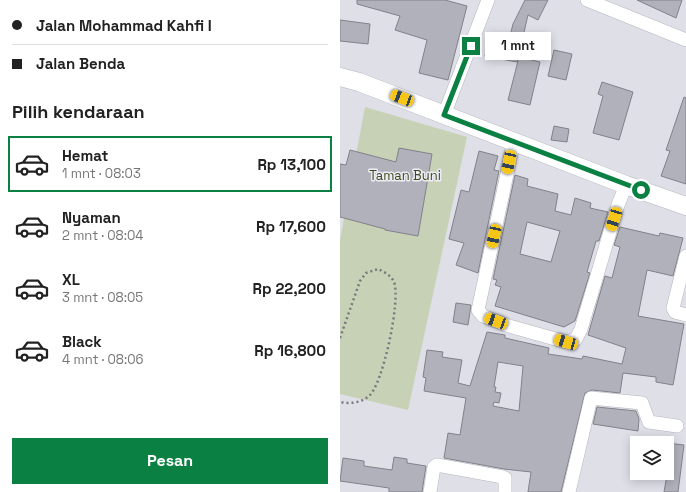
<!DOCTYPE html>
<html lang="id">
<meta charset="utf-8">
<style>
:root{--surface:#fff;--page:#f6f6f6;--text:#222;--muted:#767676;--line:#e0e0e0;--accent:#0b8043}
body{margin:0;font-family:"Space Grotesk",sans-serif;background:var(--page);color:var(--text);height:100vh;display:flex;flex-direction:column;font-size:15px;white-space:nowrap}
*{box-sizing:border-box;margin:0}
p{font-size:13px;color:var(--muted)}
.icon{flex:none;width:22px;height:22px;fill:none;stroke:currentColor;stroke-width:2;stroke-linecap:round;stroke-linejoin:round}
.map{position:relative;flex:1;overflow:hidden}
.side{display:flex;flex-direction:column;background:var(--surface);width:340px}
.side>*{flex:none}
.banner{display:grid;align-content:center;height:88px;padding:0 12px;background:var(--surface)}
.tools{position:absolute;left:290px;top:436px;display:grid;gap:8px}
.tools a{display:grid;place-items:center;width:44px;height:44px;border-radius:0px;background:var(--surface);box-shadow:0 2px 10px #0003;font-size:20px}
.end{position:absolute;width:18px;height:18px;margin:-9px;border:5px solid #0b8043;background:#fff;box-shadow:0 0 0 2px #fff}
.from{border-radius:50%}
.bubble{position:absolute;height:28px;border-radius:0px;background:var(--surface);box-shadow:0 2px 10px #0003;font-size:13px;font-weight:600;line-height:28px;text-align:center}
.car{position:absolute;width:12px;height:24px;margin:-12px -6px;border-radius:5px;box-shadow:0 0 3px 1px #0007;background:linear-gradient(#f5c518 24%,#345 0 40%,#f5c518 0 76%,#345 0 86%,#f5c518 0)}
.banner b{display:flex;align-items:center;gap:14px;height:38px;font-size:15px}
.banner b+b{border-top:1px solid var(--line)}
.banner i{width:10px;height:10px;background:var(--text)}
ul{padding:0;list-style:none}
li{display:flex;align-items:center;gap:12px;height:56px;margin:0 8px 6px;padding:0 4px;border:2px solid transparent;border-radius:0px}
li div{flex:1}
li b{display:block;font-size:15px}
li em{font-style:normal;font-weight:600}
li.selected{border-color:var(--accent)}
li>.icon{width:36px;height:36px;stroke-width:1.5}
h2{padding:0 12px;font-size:18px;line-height:48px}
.cta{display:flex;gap:8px;margin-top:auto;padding:8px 12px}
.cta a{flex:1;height:46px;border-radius:0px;background:var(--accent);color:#fff;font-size:16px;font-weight:600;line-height:46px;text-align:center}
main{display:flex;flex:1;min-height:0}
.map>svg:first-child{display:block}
.green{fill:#c7d1b6}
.building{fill:#b1b1bb;stroke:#81818a;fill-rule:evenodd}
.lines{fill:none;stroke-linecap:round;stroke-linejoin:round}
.minor-casing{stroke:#b5b5be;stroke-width:14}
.secondary-casing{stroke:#b5b5be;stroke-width:19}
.path{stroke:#78787e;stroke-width:2.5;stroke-dasharray:2 3;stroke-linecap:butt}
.minor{stroke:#fff;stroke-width:13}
.secondary{stroke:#fff;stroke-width:18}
.route{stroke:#0b8043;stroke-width:5}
.labels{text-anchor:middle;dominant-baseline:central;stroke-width:3;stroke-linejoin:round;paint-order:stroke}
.park-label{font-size:13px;fill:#3d4b19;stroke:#ececf6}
</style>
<main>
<section class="side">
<div class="banner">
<b><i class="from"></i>Jalan Mohammad Kahfi I</b>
<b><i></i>Jalan Benda</b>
</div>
<h2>Pilih kendaraan</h2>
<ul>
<li class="selected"><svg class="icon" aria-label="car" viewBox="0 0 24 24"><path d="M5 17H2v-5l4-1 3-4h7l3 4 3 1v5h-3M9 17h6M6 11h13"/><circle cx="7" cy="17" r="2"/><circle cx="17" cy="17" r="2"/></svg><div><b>Hemat</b><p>1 mnt · 08:03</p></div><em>Rp 13,100</em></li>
<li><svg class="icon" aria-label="car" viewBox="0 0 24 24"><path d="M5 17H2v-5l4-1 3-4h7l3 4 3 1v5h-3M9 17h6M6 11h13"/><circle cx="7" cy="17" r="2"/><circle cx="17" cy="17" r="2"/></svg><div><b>Nyaman</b><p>2 mnt · 08:04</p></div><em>Rp 17,600</em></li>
<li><svg class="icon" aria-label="car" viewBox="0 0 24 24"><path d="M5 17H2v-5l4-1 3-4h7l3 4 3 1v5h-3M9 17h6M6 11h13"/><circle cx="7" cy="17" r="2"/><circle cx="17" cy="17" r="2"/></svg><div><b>XL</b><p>3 mnt · 08:05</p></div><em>Rp 22,200</em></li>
<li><svg class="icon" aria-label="car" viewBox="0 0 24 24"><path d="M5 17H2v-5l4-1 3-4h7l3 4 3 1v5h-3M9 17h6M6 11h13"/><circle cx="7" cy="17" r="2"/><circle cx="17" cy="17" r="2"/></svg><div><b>Black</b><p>4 mnt · 08:06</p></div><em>Rp 16,800</em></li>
</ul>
<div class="cta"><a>Pesan</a></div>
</section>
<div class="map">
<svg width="346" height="492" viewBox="0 0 346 492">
<rect width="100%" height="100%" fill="#dfdfe8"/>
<path class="green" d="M25,107L127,137L68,410L0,394V240Z"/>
<path class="building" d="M17,0H105L127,6L108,80L79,73L87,40L55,30L60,16L17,4Z
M185,0H208L198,20L188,15L177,62L145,56L148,40L168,44L173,24Z
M297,0H342L336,18Z
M0,20L30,24L28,44L0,41Z
M214,50L232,54L226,80L208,76Z
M179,57L200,62L190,105L168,100Z
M262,82L293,92L279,140L253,133L263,96L258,94Z
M344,97L346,98V184L321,176L330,151L326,150Z
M214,126L229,129L227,142L211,140Z
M59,148L92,154L78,236L45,230V229L0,217V164L6,165L10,150L56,162Z
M139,151L158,156L154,170L159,171L138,273L116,265L124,243L109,239L121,190L129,192Z
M175,175L188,179L187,186L218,194L215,211L231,215L235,198L251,203L250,208L268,212L259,241H256L247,272L250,273L235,321L224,327L155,306L161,287L155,285L157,280L153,279ZM187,222L220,231L211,262L180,254Z
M280,227L319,236L320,233L343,238L333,276L307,270L298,316L344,324L333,385L316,382V377L283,373L280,393L252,390L245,393L221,492H188L191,472L164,469L104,458L108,433L120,435L126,398L84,391L86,378L83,377L87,350L103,352L102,357L122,360L118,383L130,386L147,332L165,335V338L209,348L208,354L242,359L243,356L282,364L286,348L248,335L265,276L272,278L280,247L274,245ZM158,362L183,366L179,411L153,406L154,402L159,403L161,393L155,392L156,387H154Z
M116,303L131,305L128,325L113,322Z
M257,407L296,411L299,419L298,431L253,424Z
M327,443L344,445L338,492H324L327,475Z
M54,457L67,459V463L86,466L82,492H49V488L0,481L3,458L24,461V466L52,470Z"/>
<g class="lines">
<defs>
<path id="minor" d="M247,0L346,40
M104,115L148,0
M174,141L138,310L143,316L169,326L226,342L236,339L241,329L278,205L286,185
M346,256L333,308L335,312L346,315
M90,492L94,467L97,465L163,477L165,478V492
M229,492L251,398L302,403L309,422L337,426"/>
<path id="secondary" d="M0,77L19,82L286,185L346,206"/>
</defs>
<use href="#minor" class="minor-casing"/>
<use href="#secondary" class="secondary-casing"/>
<path class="path" d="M0,338L20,281L26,273L38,269C44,272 51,275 54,282C61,300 43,384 29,396C21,403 10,404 0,402"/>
<use href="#minor" class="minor"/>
<use href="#secondary" class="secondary"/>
</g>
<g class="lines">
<path class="route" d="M131,46L104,115L301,190"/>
</g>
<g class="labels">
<g class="park-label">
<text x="65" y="175">Taman Buni</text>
</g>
</g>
</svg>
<div class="tools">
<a><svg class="icon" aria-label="layers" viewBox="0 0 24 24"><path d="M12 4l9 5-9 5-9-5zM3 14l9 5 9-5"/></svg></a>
</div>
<i class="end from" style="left:301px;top:190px"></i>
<i class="end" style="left:131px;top:46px"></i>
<div class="bubble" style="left:145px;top:32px;width:66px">1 mnt</div>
<i class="car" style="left:62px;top:98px;rotate:291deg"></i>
<i class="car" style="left:169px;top:162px;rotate:192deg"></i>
<i class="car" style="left:274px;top:219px;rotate:197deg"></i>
<i class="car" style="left:154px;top:236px;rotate:192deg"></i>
<i class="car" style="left:156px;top:321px;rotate:290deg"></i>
<i class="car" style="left:226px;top:342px;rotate:286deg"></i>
</div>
</main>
